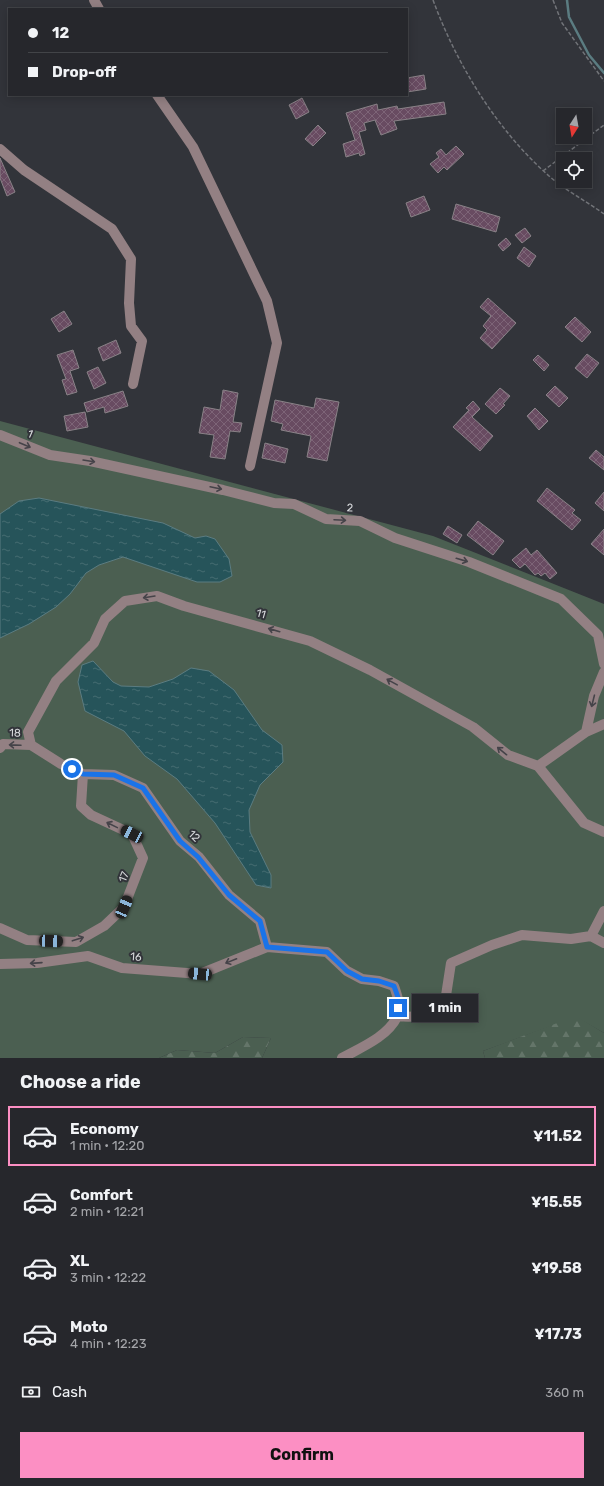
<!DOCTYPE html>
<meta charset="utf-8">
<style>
:root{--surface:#26272c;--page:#2e2f34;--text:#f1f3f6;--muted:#a4a5a9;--line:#424448;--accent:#fc8fc3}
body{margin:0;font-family:Rubik,sans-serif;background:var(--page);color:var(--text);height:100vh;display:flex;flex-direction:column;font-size:15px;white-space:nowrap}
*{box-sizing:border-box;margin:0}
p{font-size:13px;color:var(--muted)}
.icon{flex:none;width:22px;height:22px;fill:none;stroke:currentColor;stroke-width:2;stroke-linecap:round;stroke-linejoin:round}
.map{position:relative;height:1058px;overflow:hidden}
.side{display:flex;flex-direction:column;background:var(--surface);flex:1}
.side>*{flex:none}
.banner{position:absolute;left:8px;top:8px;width:400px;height:88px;border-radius:0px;box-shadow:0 2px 10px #0003,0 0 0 1px var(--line);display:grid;align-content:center;height:88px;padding:0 20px;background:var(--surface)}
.needle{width:26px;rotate:191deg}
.buttons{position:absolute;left:556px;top:108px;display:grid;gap:8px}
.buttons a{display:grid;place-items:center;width:36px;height:36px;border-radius:0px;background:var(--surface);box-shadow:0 2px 10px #0003,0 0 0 1px var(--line);font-size:20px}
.end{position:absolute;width:18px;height:18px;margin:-9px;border:5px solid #1a73e8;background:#fff;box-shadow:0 0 0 2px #fff}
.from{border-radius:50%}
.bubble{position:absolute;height:28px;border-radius:0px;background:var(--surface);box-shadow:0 2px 10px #0003,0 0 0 1px var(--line);font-size:13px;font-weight:700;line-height:28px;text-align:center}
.car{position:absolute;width:12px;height:24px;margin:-12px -6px;border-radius:5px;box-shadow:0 0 3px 1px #0007;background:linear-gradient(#222 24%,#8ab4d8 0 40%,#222 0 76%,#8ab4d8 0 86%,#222 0)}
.banner b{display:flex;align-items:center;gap:14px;height:38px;font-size:15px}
.banner b+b{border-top:1px solid var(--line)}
.banner i{width:10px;height:10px;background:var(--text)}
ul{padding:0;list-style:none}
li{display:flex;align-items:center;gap:12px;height:60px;margin:0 8px 6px;padding:0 12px;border:2px solid transparent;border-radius:0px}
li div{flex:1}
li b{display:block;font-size:15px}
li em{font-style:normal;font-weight:700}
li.active{border-color:var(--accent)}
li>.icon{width:36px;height:36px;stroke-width:1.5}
h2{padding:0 20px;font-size:18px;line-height:48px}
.pay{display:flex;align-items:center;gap:10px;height:44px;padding:0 20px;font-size:15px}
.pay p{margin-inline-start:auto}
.action{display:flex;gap:8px;margin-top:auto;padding:8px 20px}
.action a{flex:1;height:46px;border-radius:0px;background:var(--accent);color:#111;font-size:16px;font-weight:700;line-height:46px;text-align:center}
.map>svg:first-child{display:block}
.grass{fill:#4b5f51}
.forest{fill:url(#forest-firs)}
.water{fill:url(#water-ripples);stroke:#5b7c81}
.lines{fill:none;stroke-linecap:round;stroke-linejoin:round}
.stream{stroke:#5b7c81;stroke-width:2.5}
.building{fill:url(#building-cross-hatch);stroke:#898287}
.path{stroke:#727479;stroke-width:1.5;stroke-dasharray:4 2;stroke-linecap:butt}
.minor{stroke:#938083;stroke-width:10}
.oneway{stroke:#454349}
.route{stroke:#1a73e8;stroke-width:5}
.labels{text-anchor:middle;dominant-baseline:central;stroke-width:4;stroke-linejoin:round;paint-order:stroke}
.street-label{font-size:11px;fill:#d7d9dc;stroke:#32343a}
</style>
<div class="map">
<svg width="604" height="1058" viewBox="0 0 604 1058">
<defs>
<pattern id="forest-firs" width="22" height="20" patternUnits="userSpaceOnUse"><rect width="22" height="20" fill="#4b5f51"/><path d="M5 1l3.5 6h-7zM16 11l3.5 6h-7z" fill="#647569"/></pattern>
<pattern id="water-ripples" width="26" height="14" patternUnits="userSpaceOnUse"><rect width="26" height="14" fill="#26545a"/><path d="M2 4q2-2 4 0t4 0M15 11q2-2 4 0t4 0" fill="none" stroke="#456c71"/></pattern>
<pattern id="building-cross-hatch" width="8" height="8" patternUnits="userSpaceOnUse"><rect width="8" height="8" fill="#684b61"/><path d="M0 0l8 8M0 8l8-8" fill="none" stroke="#7d6477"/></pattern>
</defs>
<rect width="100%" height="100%" fill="#32343a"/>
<path class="grass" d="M0,421L433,536L604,604V1033L576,1017L483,1051L485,1058H262L271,1038L243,1037L215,1053L177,1050L159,1058H0Z"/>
<path class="forest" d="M576,1016L604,1033V1058H485L483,1051Z
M243,1037L271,1038L262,1058H159L177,1050L215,1053Z"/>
<path class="water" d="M39,498L163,523L195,538L206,536L215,539L229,559L232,576L220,582H197L123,557L99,565L86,573L70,594L56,607L29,624L0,638V514L19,501Z
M93,661L113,682L121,686L149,687L173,679L191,668L209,671L234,690L262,730L282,745L283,762L260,785L249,810L250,832L271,875V888L256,885L215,823L177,779L145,756L124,731L85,711L78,682L82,665Z"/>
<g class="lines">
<path class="stream" d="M567,0L569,17L589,55L604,73"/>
</g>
<path class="building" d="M424,75L426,89L407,92V78Z
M302,98L309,112L296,119L289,105Z
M444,102L446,114L394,121L397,129L381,135L375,120L364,123L366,130L359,132L365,154L360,156L359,153L346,157L343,144L355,140L346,113L377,104L378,110L397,106L398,109Z
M318,125L326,133L313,146L305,139Z
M456,146L464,154L447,170L444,167L438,173L430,164L439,157L436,153L441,149L446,155Z
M0,158L15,192L7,196L0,178Z
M424,196L430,210L411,217L406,203Z
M456,204L500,217L496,232L452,219Z
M525,228L531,236L522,243L515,235Z
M506,238L511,244L503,251L498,245Z
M524,247L536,256L529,267L517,258Z
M488,298L516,323L492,349L480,338L487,330L483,326L491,316L480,307Z
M64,311L72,324L59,332L51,319Z
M575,317L591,332L582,342L565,327Z
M116,340L121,353L103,361L98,348Z
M73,350L79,368L70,371L77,392L67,395L62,380L66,379L57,355Z
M587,354L599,363L587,378L575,368Z
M538,355L549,365L544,371L533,360Z
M98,367L106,383L94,389L87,372Z
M555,386L568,398L559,407L546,395Z
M500,388L510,396L503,404L505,405L496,414L485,404Z
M223,390L238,393L233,422L242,423L240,432L230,431L225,459L210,457L214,435L199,433L204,407L220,410Z
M123,391L128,406L105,413L104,407L87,412L84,403Z
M316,398L339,402L327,461L307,457L311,436L281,430L283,424L271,421L275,400L314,408Z
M473,401L480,409L472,417L493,436L480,451L453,427L469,410L466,408Z
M535,408L548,421L539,430L527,416Z
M85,412L88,427L67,431L64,416Z
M265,443L288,449L285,463L262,458Z
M596,450L604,457V470L589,458Z
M547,488L575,510L572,513L581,520L572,530L537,501Z
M604,492V511L595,503Z
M478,521L504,541L493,555L467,535Z
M448,526L462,535L457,543L443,534Z
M604,529V555L591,544Z
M526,548L531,555L537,550L557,573L550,579L545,573L541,576L538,573L535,575L525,564L520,568L512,560Z"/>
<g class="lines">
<path class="path" d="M433,0C457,65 496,129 549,176C565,190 586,201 604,214
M553,0L562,23L604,81
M543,171L604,125"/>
<path class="minor" d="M94,0L99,9
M157,95L193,147L267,301L277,343L250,466
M0,149L24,170L112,229L131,259L129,303L131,326L142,341L133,384
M0,435L50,455L90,461L223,490L274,503L294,504L326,519L360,521L395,538L469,562L561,599L598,635L604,664
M586,732L594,696L604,672
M31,745L28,732L56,681L94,643L105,619L125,601L157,596L184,606L310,641L370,670L473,727L508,755L538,766
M31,745L61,764L83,774L114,775L143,788L180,841L199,857L229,895L260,921L267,947
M0,748L3,744L31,745
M538,766L584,823L604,832
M538,766L586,732L604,724
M0,928L27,940L76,942L104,926L124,907L143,858L132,834L91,815L81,806L83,774
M591,936L604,911
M591,936L604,943
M0,964L37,963L88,956L122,968L200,974L267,947L327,952L347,971L362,979L379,981L394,986C397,995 402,1008 397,1017C387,1037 362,1047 342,1058
M398,1016C420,1019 427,1014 445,1002L451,963L492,945L522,935L571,939L591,936"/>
</g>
<defs><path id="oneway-shaft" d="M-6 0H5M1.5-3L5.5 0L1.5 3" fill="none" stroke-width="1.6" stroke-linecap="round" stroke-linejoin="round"/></defs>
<g class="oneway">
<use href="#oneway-shaft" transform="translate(25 445) rotate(23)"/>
<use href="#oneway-shaft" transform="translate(89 461) rotate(9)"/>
<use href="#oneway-shaft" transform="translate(216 488) rotate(12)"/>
<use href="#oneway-shaft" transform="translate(340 520) rotate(3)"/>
<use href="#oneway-shaft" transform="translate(462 560) rotate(16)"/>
<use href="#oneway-shaft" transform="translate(149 597) rotate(171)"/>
<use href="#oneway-shaft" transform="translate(274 630) rotate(-164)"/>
<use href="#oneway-shaft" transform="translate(392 682) rotate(-151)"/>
<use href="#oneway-shaft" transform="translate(593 701) rotate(104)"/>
<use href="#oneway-shaft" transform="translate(15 745) rotate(-178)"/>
<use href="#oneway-shaft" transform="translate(502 751) rotate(-141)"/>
<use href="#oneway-shaft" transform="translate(112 825) rotate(-154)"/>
<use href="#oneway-shaft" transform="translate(78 939) rotate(-18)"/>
<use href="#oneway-shaft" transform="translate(231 961) rotate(158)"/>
<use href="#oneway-shaft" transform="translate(36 963) rotate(176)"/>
</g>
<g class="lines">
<path class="route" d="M72,769L83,774L114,775L143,788L180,841L198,857L229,895L260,921L267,947L327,952L347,971L362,979L379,981L394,986L399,1000L398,1008"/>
</g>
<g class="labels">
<g class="street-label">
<text transform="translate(30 434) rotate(23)">1</text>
<text transform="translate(350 508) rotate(3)">2</text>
<text transform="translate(261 614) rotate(16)">11</text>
<text transform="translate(15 733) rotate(2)">18</text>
<text transform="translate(194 836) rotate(44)">12</text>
<text transform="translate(124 877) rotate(-68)">17</text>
<text transform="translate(136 957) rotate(4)">16</text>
</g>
</g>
</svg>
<div class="buttons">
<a><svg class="needle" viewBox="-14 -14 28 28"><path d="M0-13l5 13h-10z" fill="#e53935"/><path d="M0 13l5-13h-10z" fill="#a4a5a9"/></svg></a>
<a><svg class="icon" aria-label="locate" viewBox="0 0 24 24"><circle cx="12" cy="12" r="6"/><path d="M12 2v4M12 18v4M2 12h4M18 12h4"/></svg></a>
</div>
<i class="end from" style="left:72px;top:769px"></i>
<i class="end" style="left:398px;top:1008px"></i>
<div class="bubble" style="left:412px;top:994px;width:66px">1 min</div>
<i class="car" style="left:132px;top:834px;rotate:296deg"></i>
<i class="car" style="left:124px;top:907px;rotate:23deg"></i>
<i class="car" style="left:51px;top:941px;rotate:92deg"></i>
<i class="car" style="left:200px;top:974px;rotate:275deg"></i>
<div class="banner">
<b><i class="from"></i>12</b>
<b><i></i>Drop-off</b>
</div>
</div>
<section class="side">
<h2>Choose a ride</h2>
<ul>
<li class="active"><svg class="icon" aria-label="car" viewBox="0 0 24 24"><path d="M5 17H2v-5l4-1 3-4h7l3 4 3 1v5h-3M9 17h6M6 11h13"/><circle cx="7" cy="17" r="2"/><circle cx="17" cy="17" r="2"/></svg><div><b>Economy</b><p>1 min · 12:20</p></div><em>¥11.52</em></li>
<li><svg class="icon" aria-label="car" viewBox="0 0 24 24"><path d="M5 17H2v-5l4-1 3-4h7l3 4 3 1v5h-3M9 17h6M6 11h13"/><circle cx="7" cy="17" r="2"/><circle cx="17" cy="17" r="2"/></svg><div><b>Comfort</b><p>2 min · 12:21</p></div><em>¥15.55</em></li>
<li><svg class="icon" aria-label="car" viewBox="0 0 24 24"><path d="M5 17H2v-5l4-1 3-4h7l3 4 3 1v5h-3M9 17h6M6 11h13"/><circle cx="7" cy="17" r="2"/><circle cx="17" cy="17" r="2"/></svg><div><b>XL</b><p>3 min · 12:22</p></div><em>¥19.58</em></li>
<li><svg class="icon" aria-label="car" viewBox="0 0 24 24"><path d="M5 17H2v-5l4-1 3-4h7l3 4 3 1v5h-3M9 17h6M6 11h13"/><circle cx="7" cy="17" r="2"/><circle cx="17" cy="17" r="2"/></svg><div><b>Moto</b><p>4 min · 12:23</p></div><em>¥17.73</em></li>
</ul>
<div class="pay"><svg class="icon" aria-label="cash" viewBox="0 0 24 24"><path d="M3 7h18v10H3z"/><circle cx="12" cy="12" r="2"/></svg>Cash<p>360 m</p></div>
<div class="action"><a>Confirm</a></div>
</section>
